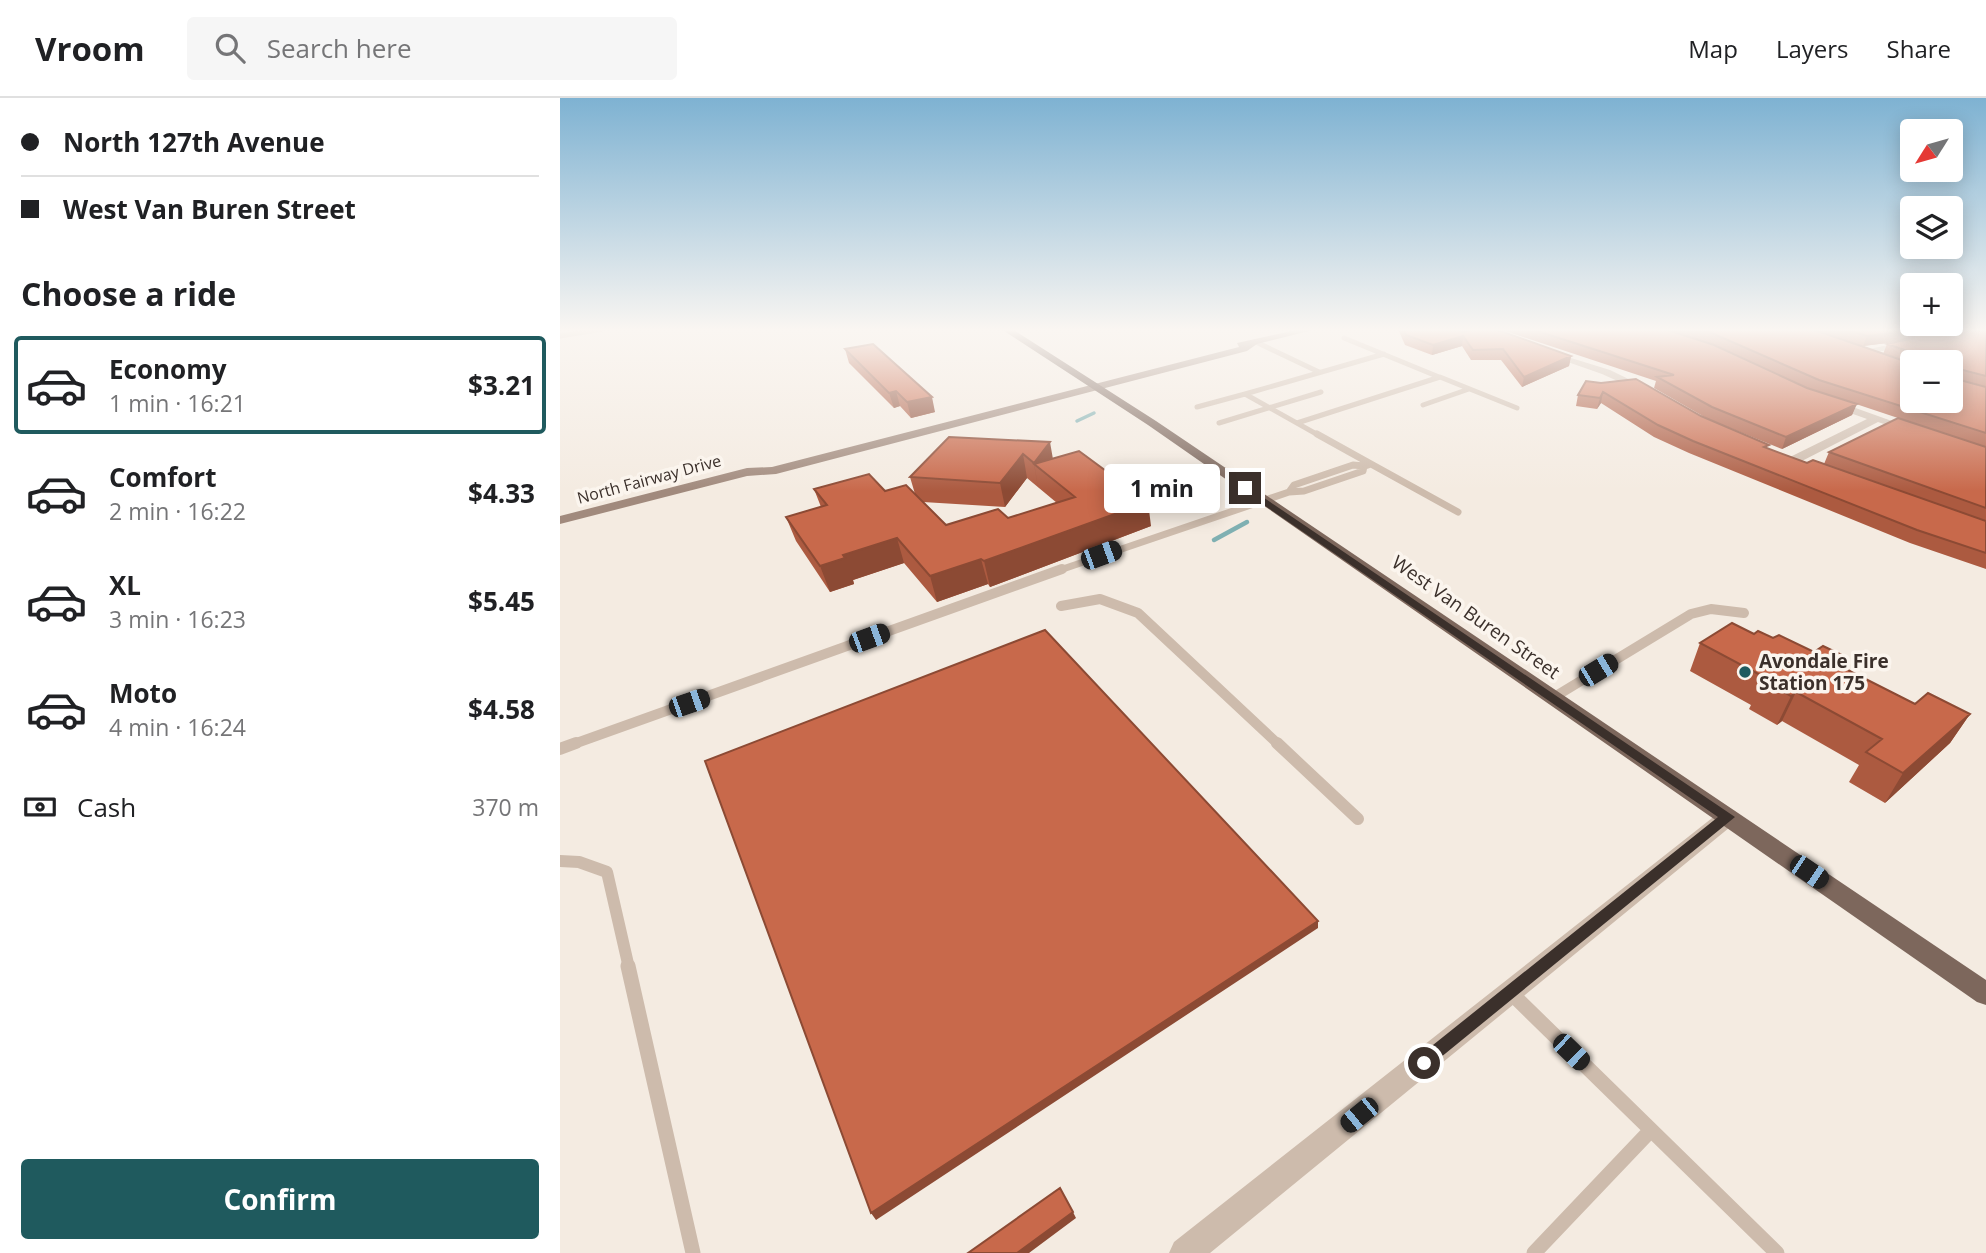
<!DOCTYPE html>
<meta charset="utf-8">
<style>
:root{--surface:#fff;--page:#f6f6f6;--text:#202124;--muted:#757577;--line:#e0e0e0;--accent:#1f5a5e}
body{margin:0;font-family:"Open Sans",sans-serif;background:var(--page);color:var(--text);height:100vh;display:flex;flex-direction:column;font-size:26px;white-space:nowrap}
*{box-sizing:border-box;margin:0}
p{font-size:23px;color:var(--muted)}
.icon{flex:none;width:38px;height:38px;fill:none;stroke:currentColor;stroke-width:2;stroke-linecap:round;stroke-linejoin:round}
.map{position:relative;flex:1;overflow:hidden}
.details{display:flex;flex-direction:column;background:var(--surface);width:560px}
.details>*{flex:none}
.hud{display:grid;align-content:center;height:154px;padding:0 21px;background:var(--surface)}
.needle{width:46px;rotate:233deg}
.buttons{position:absolute;left:1340px;top:21px;display:grid;gap:14px}
.buttons a{display:grid;place-items:center;width:63px;height:63px;border-radius:7px;background:var(--surface);box-shadow:0 4px 18px #0003;font-size:35px}
.end{position:absolute;width:32px;height:32px;margin:-16px;border:9px solid #3b302b;background:#fff;box-shadow:0 0 0 4px #fff}
.from{border-radius:50%}
.bubble{position:absolute;height:49px;border-radius:7px;background:var(--surface);box-shadow:0 4px 18px #0003;font-size:23px;font-weight:700;line-height:49px;text-align:center}
.car{position:absolute;width:21px;height:42px;margin:-21px -10px;border-radius:9px;box-shadow:0 0 5px 2px #0007;background:linear-gradient(#222 24%,#8ab4d8 0 40%,#222 0 76%,#8ab4d8 0 86%,#222 0)}
.hud b{display:flex;align-items:center;gap:24px;height:66px;font-size:26px}
.hud b+b{border-top:2px solid var(--line)}
.hud i{width:18px;height:18px;background:var(--text)}
ul{padding:0;list-style:none}
li{display:flex;align-items:center;gap:21px;height:98px;margin:0 14px 10px;padding:0 7px;border:4px solid transparent;border-radius:7px}
li div{flex:1}
li b{display:block;font-size:26px}
li em{font-style:normal;font-weight:700}
li.active{border-color:var(--accent)}
li>.icon{width:63px;height:63px;stroke-width:1.5}
h2{padding:0 21px;font-size:32px;line-height:84px}
.pay{display:flex;align-items:center;gap:18px;height:77px;padding:0 21px;font-size:26px}
.pay p{margin-inline-start:auto}
.action{display:flex;gap:14px;margin-top:auto;padding:14px 21px}
.action a{flex:1;height:80px;border-radius:7px;background:var(--accent);color:#fff;font-size:28px;font-weight:700;line-height:80px;text-align:center}
header{display:flex;align-items:center;gap:42px;box-sizing:border-box;height:98px;padding:0 35px;background:var(--surface);border-bottom:2px solid var(--line)}
header strong{font-size:33px}
nav{display:flex;gap:38px;margin-inline-start:auto;font-size:24px}
.search{width:490px;height:63px;background:var(--page);display:flex;align-items:center;gap:18px;box-sizing:border-box;padding:0 24px;border-radius:7px;color:var(--muted);font-size:26px}
main{display:flex;flex:1;min-height:0}
.map>svg:first-child{display:block}
.lines{fill:none;stroke-linecap:round;stroke-linejoin:round}
.stream-far1{stroke:#7fb0b2;stroke-width:3.5}
.stream{stroke:#7fb0b2;stroke-width:4.5}
.lane-far4{stroke:#cdbbac;stroke-width:5}
.lane-far3{stroke:#cdbbac;stroke-width:7}
.lane-far2{stroke:#cdbbac;stroke-width:10}
.lane-far1{stroke:#cdbbac;stroke-width:12}
.lane{stroke:#cdbbac;stroke-width:15}
.street{fill:#cdbbac;fill-rule:evenodd}
.secondary{fill:#a18a7d;fill-rule:evenodd}
.primary{fill:#7d675c;fill-rule:evenodd}
.wall{fill:#ac5a40;fill-rule:evenodd}
.shaded-wall{fill:#8c4a34}
.building{fill:#c8694b;stroke:#8c4a34;stroke-width:2}
.route{fill:#3b302b}
.poi-dot{fill:#1f5a5e;stroke:#fbf5ee;stroke-width:2.5}
.labels{text-anchor:middle;dominant-baseline:central;stroke-width:7;stroke-linejoin:round;paint-order:stroke}
.far-street-label{font-size:16px;fill:#3b302b;stroke:#fbf5ee}
.street-label{font-size:19px;fill:#3b302b;stroke:#fbf5ee}
.poi-label{font-size:19px;font-weight:bold;fill:#3b302b;stroke:#fbf5ee;text-anchor:start}
</style>
<header>
<strong>Vroom</strong>
<div class="search"><svg class="icon" aria-label="search" viewBox="0 0 24 24"><circle cx="10" cy="10" r="6"/><path d="M15 15l6 6"/></svg>Search here</div>
<nav><a>Map</a><a>Layers</a><a>Share</a></nav>
</header>
<main>
<section class="details">
<div class="hud">
<b><i class="from"></i>North 127th Avenue</b>
<b><i></i>West Van Buren Street</b>
</div>
<h2>Choose a ride</h2>
<ul>
<li class="active"><svg class="icon" aria-label="car" viewBox="0 0 24 24"><path d="M5 17H2v-5l4-1 3-4h7l3 4 3 1v5h-3M9 17h6M6 11h13"/><circle cx="7" cy="17" r="2"/><circle cx="17" cy="17" r="2"/></svg><div><b>Economy</b><p>1 min · 16:21</p></div><em>$3.21</em></li>
<li><svg class="icon" aria-label="car" viewBox="0 0 24 24"><path d="M5 17H2v-5l4-1 3-4h7l3 4 3 1v5h-3M9 17h6M6 11h13"/><circle cx="7" cy="17" r="2"/><circle cx="17" cy="17" r="2"/></svg><div><b>Comfort</b><p>2 min · 16:22</p></div><em>$4.33</em></li>
<li><svg class="icon" aria-label="car" viewBox="0 0 24 24"><path d="M5 17H2v-5l4-1 3-4h7l3 4 3 1v5h-3M9 17h6M6 11h13"/><circle cx="7" cy="17" r="2"/><circle cx="17" cy="17" r="2"/></svg><div><b>XL</b><p>3 min · 16:23</p></div><em>$5.45</em></li>
<li><svg class="icon" aria-label="car" viewBox="0 0 24 24"><path d="M5 17H2v-5l4-1 3-4h7l3 4 3 1v5h-3M9 17h6M6 11h13"/><circle cx="7" cy="17" r="2"/><circle cx="17" cy="17" r="2"/></svg><div><b>Moto</b><p>4 min · 16:24</p></div><em>$4.58</em></li>
</ul>
<div class="pay"><svg class="icon" aria-label="cash" viewBox="0 0 24 24"><path d="M3 7h18v10H3z"/><circle cx="12" cy="12" r="2"/></svg>Cash<p>370 m</p></div>
<div class="action"><a>Confirm</a></div>
</section>
<div class="map">
<svg width="1426" height="1155" viewBox="0 0 1426 1155">
<rect width="100%" height="100%" fill="#f4ebe1"/>
<g class="lines">
<path class="stream-far1" d="M517,323L534,315"/>
<path class="stream" d="M654,442L687,424"/>
<path class="lane-far4" d="M0,238L43,231
M784,240L879,279
M696,244L759,274
M685,296L824,256
M863,307L909,291
M637,309L685,296L760,338
M659,325L761,294
M737,325L880,279L957,310"/>
<path class="lane-far3" d="M757,336L811,366
M793,367L804,368L803,373L744,393L729,394L734,387Z
M805,368L811,366L898,414
M497,473L729,394"/>
<path class="lane-far2" d="M501,508L540,501L578,515L719,647
M991,601L1131,516L1151,511L1184,515
M11,647L502,471"/>
<path class="lane-far1" d="M717,645L798,721
M0,651L16,645
M0,763L19,764L47,774L69,870"/>
<path class="lane" d="M68,868L133,1155
M951,895L1217,1155
M974,1155L1091,1032"/>
<path class="street" d="M1346,243L1349,244V248L1301,257L1296,254Z
M985,252L1050,272L1091,292L1082,294L1042,276L985,256Z
M1268,303H1276L1357,332L1351,335L1318,324L1238,365H1230V359L1307,321L1268,307Z
M1168,711L1175,713L1178,719L1175,725L650,1155H609L614,1144L1161,713Z"/>
<path class="secondary" d="M740,231H757L697,246L687,253L216,376L187,378L0,426V418L187,370L212,369L679,249L677,245Z"/>
<path class="primary" d="M441,231H452L596,323L1426,882V907L1417,904L588,327Z"/>
</g>
<path class="wall" d="M838,231H908L903,234L1011,258L1009,268L962,289L941,262H911L902,248L872,257L845,247Z
M939,231H1426V471L1350,445L1129,355L1094,339L1041,305L1037,311L1016,308L1018,297L1026,283L1141,318L1207,350L1247,365L1264,366L1269,354L1338,320L1296,306L1292,317L1222,351L1148,321L1094,290L1096,283ZM1335,244L1327,246L1323,256L1303,248ZM1353,264H1391L1353,303Z
M285,251L375,314L351,320L340,308L334,310L289,265Z
M389,339L493,361L591,428L430,489L428,486L377,504L344,465L293,482L294,486L270,494L236,443L226,419L261,409L254,391L325,393L355,396L350,379ZM467,380L497,405L448,420L386,427L363,404L445,409Z
M1194,536L1213,540L1254,554L1286,559L1281,569L1355,606L1410,616L1390,645L1325,705L1289,684L1299,667L1222,623L1217,627L1189,611L1191,607L1130,573L1140,545Z"/>
<path class="shaded-wall" d="M1355,232L1351,242L1303,248L1307,238Z
M903,238L902,248L872,257L873,247Z
M1011,258L1009,268L962,289L964,279Z
M336,293L340,308L334,310L329,295Z
M1043,294L1041,305L1037,311L1040,300Z
M372,299L375,314L351,320L347,304Z
M1297,306L1292,317L1222,351L1226,339Z
M490,344L494,367L474,366L478,389L474,365Z
M463,356L467,380L445,409L440,385Z
M588,404L591,428L430,489L424,463Z
M337,440L344,465L293,482L294,486L270,494L260,468L283,457Z
M421,461L428,486L377,504L370,478Z
M1286,559L1271,587L1276,566Z
M1236,594L1222,623L1217,627L1231,598Z
M1410,616L1390,645L1325,705L1343,675Z
M758,823V830L316,1122L311,1115Z
M513,1114L516,1120L469,1155H457Z"/>
<path class="building" d="M843,231H897L903,234L913,231H935L1011,258L964,279L943,251L913,252L903,238L873,247L846,237Z
M971,231H1105L1154,247L1247,290L1297,306L1226,339L1152,309L1097,279L1114,277Z
M1139,231H1252L1353,266V303H1391V264H1359V257L1327,246L1354,240L1355,232L1307,238L1285,231H1426V278L1395,270L1396,281L1426,289V335L1259,282L1147,233Z
M313,246L372,299L347,304L336,293L329,295L285,251Z
M1076,281L1141,318L1209,347L1204,349L1247,365L1253,362L1426,423V455L1357,432L1133,343L1098,327L1043,294L1040,300L1018,297L1026,283L1041,285Z
M1338,320L1426,349V410L1269,354Z
M389,339L490,344L474,365L463,356L440,385L350,379Z
M519,353L588,404L424,463L421,461L370,478L337,440L283,457L285,460L260,468L226,419L267,407L254,391L309,376L325,393L346,387L386,427L438,411L448,420L515,399L474,366Z
M1172,525L1194,536L1198,533L1213,540L1219,537L1254,554L1263,548L1286,559L1276,566L1355,606L1368,595L1410,616L1343,675L1306,654L1322,641L1236,594L1231,598L1202,582L1206,580L1140,545Z
M485,532L758,823L311,1115L145,663Z
M500,1090L513,1114L457,1155H408Z"/>
<linearGradient id="sky" x2="0" y2="1"><stop stop-color="#7eb2d2"/><stop offset="0.59" stop-color="#faf6f2"/><stop offset="1" stop-color="#faf6f2" stop-opacity="0"/></linearGradient>
<rect width="1426" height="393" fill="url(#sky)"/>
<path class="route" d="M682,389H688L1175,719L864,973L858,971L855,965L858,959L1158,719L682,392Z"/>
<circle class="poi-dot" cx="1185" cy="574" r="7"/>
<g class="labels">
<g class="far-street-label">
<text transform="translate(89 381) rotate(-15)">North Fairway Drive</text>
</g>
<g class="street-label">
<text transform="translate(916 519) rotate(35)">West Van Buren Street</text>
</g>
<g class="poi-label">
<text x="1199" y="563">Avondale Fire<tspan x="1199" dy="22">Station 175</tspan></text>
</g>
</g>
</svg>
<div class="buttons">
<a><svg class="needle" viewBox="-14 -14 28 28"><path d="M0-13l5 13h-10z" fill="#e53935"/><path d="M0 13l5-13h-10z" fill="#757577"/></svg></a>
<a><svg class="icon" aria-label="layers" viewBox="0 0 24 24"><path d="M12 4l9 5-9 5-9-5zM3 14l9 5 9-5"/></svg></a>
<a>+</a>
<a>−</a>
</div>
<i class="end from" style="left:864px;top:965px"></i>
<i class="end" style="left:685px;top:390px"></i>
<div class="bubble" style="left:544px;top:366px;width:116px">1 min</div>
<i class="car" style="left:541px;top:457px;rotate:70deg"></i>
<i class="car" style="left:309px;top:540px;rotate:70deg"></i>
<i class="car" style="left:1038px;top:572px;rotate:59deg"></i>
<i class="car" style="left:129px;top:605px;rotate:71deg"></i>
<i class="car" style="left:1249px;top:774px;rotate:124deg"></i>
<i class="car" style="left:1011px;top:954px;rotate:134deg"></i>
<i class="car" style="left:799px;top:1017px;rotate:231deg"></i>
</div>
</main>
